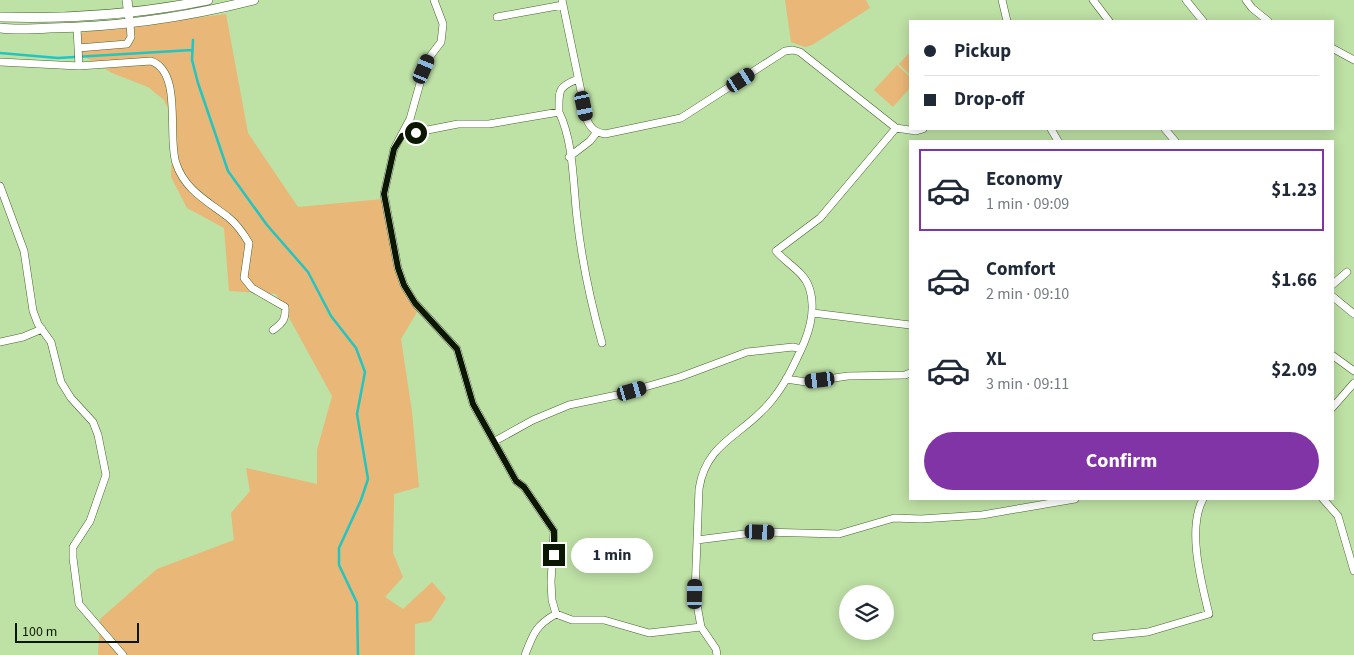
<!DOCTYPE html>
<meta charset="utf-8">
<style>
:root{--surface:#fff;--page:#f2f2f3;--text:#1f2937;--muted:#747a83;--line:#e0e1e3;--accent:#8134a5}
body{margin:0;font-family:"Source Sans 3",sans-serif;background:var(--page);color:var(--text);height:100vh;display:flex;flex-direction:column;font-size:19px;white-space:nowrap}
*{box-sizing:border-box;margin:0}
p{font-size:16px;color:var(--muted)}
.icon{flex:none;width:28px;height:28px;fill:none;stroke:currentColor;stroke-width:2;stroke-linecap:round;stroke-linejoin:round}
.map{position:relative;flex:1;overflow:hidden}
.drawer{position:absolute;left:909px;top:140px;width:425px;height:360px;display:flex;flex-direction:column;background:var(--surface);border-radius:0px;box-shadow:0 2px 12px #0003}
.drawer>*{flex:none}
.guide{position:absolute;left:909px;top:20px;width:425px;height:110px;border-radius:0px;box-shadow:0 2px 12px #0003;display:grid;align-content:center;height:110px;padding:0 15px;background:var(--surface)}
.fabs{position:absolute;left:839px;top:585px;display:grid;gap:10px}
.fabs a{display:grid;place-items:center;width:55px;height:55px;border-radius:50%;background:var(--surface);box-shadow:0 2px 12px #0003;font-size:25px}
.scale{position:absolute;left:15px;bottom:12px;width:124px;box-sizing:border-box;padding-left:5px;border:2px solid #0b1702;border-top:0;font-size:14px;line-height:18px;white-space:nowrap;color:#0b1702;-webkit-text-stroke:4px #bee1a5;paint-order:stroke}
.end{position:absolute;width:22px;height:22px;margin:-11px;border:6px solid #0b1702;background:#fff;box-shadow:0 0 0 2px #fff}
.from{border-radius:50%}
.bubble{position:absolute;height:35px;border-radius:18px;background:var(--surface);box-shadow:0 2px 12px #0003;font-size:16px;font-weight:700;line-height:35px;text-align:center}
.car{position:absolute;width:15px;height:30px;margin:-15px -8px;border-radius:6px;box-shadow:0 0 4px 1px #0007;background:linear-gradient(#222 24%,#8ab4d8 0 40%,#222 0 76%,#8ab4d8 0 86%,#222 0)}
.guide b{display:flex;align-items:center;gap:18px;height:48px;font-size:19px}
.guide b+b{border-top:1px solid var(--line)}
.guide i{width:12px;height:12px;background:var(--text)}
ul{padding:9px 0 0;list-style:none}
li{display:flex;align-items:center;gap:15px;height:82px;margin:0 10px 8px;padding:0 5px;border:2px solid transparent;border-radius:0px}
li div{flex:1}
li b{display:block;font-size:19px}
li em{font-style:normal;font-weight:700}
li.active{border-color:var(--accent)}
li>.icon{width:45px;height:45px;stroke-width:1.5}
.button{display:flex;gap:10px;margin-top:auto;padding:10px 15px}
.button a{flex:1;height:58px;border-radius:30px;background:var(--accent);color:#fff;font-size:20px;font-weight:700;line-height:58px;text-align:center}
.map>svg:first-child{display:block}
.green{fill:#e9b777}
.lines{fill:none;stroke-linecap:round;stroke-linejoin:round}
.stream{stroke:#22c5c2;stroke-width:2.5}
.minor-casing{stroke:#46652e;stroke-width:8}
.tertiary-casing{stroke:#46652e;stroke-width:10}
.minor{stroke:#fff;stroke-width:7}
.tertiary{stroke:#fff;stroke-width:9}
.route{stroke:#0b1702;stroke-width:6}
</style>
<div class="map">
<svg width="1354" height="655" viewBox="0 0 1354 655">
<rect width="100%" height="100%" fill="#bee1a5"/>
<path class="green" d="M785,0H866L870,8L812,45L805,47L791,42Z
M226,14L248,133L298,207L383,199L406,285L420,307L401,339L412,412L419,487L394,494L393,553L403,577L385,597L403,609L432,582L446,598L431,621L415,624V655H98L100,619L157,569L234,540L231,513L250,491L246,468L317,484V450L332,396L276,294L229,291L224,228L187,208L171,177L173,121L164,100L148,87L112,73L80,54V33Z
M910,52V75L899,64Z
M897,65L910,77V88L893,107L874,90Z"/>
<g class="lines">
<path class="stream" d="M193,40L192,60L198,83L228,171L267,225L308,272L331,316L356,348L365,372L357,414L368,479L361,500L339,548V565L357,603L358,655
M0,53L58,58L192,50"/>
<defs>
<path id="minor" d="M434,0L443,24L441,42L428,59L424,69L410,119L394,149L384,194L398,268L404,285L415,303L457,349L473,404L516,481L524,487L554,531L551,582L552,600L556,614L572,620H604L649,633L701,627
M562,0L587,120C591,129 595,132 605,134L681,118L785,51L793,50L800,52L896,128L916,131L923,129
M1002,0L1007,21
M1093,0L1109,21
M1186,0L1203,21
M1246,0L1252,8L1268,21
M497,17L563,5
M77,28L79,66
M78,48L127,44L131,37L130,24
M1332,48L1354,60
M0,62L79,66L151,61C183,72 167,137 176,163C184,189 207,201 228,217C237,224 243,233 249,243L244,278L252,288L285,307C286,319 283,323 273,330
M559,112C559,91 557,87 578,79
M1051,129L1058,141
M1165,129L1175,141
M402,135L458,124H489L559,112C574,143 573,185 577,218C582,263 590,300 602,343
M569,157L590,141L597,132
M0,186L24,251L33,311L38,324L51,342L61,382L71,398L93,422L98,435L106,475L90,521L73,547V558L79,604L123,655
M1332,285L1347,272
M1332,296L1354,314
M813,313L910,325
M0,342L23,337L42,329
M1332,355L1354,371
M786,379L806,382L848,376L905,375L910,373
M1332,408L1354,383
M495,441L533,420L569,405L617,395L680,377L747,352L793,347L801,349
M1323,499L1338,516L1354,571
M697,540L760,532L839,534L894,518L921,519L982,515L1075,499
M1096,637L1148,632L1209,614C1201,581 1187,529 1203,499
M525,655C533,634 536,625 556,614
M717,655L716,649L701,627L695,593L699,489C706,441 745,435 772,400C786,383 795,363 804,343C811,326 816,307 809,287C804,272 786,263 776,251L820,218L896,128"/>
<path id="tertiary" d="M127,0L129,16
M0,17C69,19 140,14 208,0
M0,28C16,30 33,29 50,28C119,27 187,17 254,0"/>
</defs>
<use href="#minor" class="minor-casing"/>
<use href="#tertiary" class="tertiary-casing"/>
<use href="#minor" class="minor"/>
<use href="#tertiary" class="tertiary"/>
</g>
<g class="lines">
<path class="route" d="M416,133L402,136L394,149L384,194L398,268L404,285L415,303L457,349L473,404L516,481L524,487L554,531V555"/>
</g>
</svg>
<div class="fabs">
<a><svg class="icon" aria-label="layers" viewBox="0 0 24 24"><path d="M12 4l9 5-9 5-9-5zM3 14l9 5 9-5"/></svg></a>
</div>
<div class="scale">100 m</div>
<i class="end from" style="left:416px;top:133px"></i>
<i class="end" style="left:554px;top:555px"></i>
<div class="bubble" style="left:571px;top:538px;width:82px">1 min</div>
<i class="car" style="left:424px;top:69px;rotate:23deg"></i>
<i class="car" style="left:741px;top:80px;rotate:57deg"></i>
<i class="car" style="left:584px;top:106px;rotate:168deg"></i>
<i class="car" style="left:820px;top:380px;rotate:263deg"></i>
<i class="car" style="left:632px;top:391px;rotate:74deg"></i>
<i class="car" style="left:760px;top:532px;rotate:92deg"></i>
<i class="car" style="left:695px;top:594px;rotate:1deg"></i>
<div class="guide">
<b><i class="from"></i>Pickup</b>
<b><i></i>Drop-off</b>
</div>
<section class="drawer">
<ul>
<li class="active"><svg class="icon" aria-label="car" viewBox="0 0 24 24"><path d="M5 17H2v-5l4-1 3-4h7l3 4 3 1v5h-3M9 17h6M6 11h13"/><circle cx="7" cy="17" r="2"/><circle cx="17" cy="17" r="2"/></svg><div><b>Economy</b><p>1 min · 09:09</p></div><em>$1.23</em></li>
<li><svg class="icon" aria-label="car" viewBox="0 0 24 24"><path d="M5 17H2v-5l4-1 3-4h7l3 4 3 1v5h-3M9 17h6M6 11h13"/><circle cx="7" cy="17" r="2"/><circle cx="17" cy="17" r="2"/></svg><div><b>Comfort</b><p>2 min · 09:10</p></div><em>$1.66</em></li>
<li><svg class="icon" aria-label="car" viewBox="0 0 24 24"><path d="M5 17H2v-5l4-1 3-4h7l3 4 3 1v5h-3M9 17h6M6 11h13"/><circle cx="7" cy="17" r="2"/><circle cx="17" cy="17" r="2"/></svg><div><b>XL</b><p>3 min · 09:11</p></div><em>$2.09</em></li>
</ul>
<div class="button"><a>Confirm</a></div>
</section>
</div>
